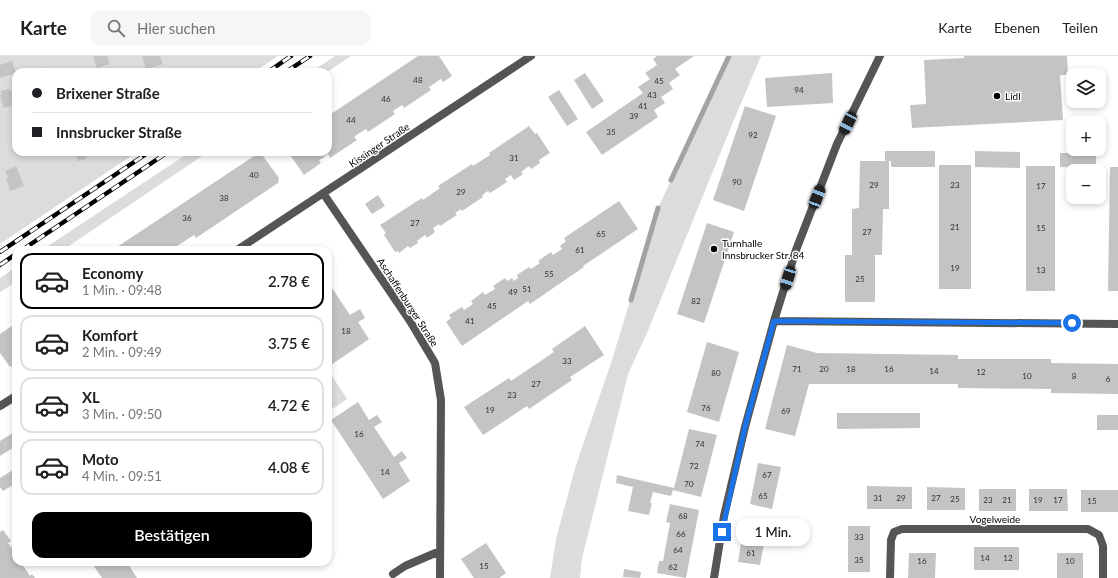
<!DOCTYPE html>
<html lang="de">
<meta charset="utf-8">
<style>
:root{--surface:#fff;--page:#f6f6f6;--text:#202124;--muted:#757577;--line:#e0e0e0;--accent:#000}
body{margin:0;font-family:Lato,sans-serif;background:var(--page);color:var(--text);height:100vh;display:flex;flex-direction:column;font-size:15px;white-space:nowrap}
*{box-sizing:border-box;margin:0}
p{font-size:13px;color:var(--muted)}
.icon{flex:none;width:22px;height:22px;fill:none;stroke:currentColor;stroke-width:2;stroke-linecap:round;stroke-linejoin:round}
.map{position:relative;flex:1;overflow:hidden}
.sheet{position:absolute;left:12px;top:190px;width:320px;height:320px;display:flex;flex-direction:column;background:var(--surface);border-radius:12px;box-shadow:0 2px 6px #0003}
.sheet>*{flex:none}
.banner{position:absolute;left:12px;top:12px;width:320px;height:88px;border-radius:12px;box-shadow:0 2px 6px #0003;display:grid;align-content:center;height:88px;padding:0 20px;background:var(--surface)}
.buttons{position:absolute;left:1066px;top:12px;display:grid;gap:8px}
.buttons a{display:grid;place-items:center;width:40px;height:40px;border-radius:8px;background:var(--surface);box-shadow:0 2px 6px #0003;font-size:20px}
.end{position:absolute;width:18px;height:18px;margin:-9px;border:5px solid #1a73e8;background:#fff;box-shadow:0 0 0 2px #fff}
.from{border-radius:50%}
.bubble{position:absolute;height:28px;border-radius:12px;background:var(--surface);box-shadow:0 2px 6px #0003;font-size:13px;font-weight:600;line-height:28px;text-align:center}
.car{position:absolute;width:12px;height:24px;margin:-12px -6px;border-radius:5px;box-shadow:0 0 3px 1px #0007;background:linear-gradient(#222 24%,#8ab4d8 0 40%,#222 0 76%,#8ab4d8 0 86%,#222 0)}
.banner b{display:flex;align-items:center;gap:14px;height:38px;font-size:15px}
.banner b+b{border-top:1px solid var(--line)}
.banner i{width:10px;height:10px;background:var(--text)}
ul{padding:7px 0 0;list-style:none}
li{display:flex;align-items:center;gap:12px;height:56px;margin:0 8px 6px;padding:0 12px;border:2px solid var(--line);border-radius:12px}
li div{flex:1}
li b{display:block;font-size:15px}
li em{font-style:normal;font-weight:600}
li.selected{border-color:var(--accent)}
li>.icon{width:36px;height:36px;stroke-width:1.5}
.button{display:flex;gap:8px;margin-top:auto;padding:8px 20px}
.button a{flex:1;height:46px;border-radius:12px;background:var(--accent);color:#fff;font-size:16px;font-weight:600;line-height:46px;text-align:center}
header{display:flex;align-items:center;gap:24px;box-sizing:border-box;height:56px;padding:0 20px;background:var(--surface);border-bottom:1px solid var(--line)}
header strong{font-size:19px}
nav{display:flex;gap:22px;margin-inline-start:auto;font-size:14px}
.search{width:280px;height:36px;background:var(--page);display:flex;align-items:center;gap:10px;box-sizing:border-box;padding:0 14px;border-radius:12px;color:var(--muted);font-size:15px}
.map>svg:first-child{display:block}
.green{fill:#dcdcdc}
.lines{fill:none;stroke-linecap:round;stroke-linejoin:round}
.stream{stroke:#a3a3a3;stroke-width:5}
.building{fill:#c4c4c4}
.street{stroke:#555;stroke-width:8}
.rail-casing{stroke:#000;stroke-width:4.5}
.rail{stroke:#fff;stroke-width:3;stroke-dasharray:9;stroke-linecap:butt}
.route{stroke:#1a73e8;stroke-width:5}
.poi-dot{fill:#000;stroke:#fff;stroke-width:1.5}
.labels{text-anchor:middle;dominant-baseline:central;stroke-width:3;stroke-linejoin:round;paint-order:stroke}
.number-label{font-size:8px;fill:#313131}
.poi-label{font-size:10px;fill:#000;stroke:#fff;text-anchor:start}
.street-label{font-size:10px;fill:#000;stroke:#fff}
</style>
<header>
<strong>Karte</strong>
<div class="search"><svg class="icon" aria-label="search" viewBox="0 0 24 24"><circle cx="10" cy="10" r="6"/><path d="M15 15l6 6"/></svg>Hier suchen</div>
<nav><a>Karte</a><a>Ebenen</a><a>Teilen</a></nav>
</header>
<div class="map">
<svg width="1118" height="522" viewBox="0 0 1118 522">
<rect width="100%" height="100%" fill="#fff"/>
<path class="green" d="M0,0H278L254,16H16V96H137L0,188Z
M335,0H351L327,16H311Z
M729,0H761L733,66L647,277L628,318L582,502L580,522H550L556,483L576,409L612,304L658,152Z
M190,96H208L63,194H42Z
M16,211V226L0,236V222Z
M328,314L347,343L328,356Z"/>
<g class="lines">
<path class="stream" d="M671,124L729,0
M631,244L658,152"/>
</g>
<path class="building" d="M93,0H107L110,8L97,12Z
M142,0H160L163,8L146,13Z
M418,0H439L452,20L443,26L441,23L429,31L431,34L404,52L402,49L393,55L395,58L368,76L366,73L358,78L354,81L357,84L330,102L328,98L323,102L319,104L321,107L304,119L288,96H328V60Z
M657,0H694L675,13L680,19L669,27L673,33L661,41L665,47L654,54L658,61L602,99L586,76L643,37L638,31L650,23L645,17L657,9L653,3Z
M964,0H1067L1068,19H1060L1063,64L912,72L910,49L926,48L924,4L964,2Z
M12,5L16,17L0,22V9Z
M47,11L48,16H32Z
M585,17L604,45L592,53L574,24Z
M832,17L833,47L767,51L765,22Z
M10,33L11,36L15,35L16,49L4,52L0,39H2L1,35Z
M559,34L578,63L567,70L548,41Z
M745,50L776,60L744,155L713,144Z
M529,70L535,78L537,77L550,97L539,104L540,107L531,113L529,110L521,116L523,118L514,124L511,119L505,123L507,126L490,137L488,135L482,139L483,141L462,155L461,153L455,157L457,159L440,170L439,168L433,172L435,176L427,182L425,179L417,185L418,187L410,192L408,190L399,197L398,195L395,196L384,179L386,177L380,169L422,142L423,144L440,132L438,130L472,108L473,110L490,99L489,97Z
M885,95H935V111H891V105H889V153H883L882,199H875V246H845V199H852V153L859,152L860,105H885Z
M975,95L1020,96V112L975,111Z
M75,96H84L86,103L78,105Z
M260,96L279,122L278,127L196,182L194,179L174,192L176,194H114V193Z
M1060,97H1096V112L1060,111Z
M939,109H971V233H939Z
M16,110L24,130L10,135L6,122L8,121L5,115Z
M1026,110H1055V235H1026Z
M1110,111H1118V235H1108Z
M378,139L385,150L372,158L365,148Z
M619,145L638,173L583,210L584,211L530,248L528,245L462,290L446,266L451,262L449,259L462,251L464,254L473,248L471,245L483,236L485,239L495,233L493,230L505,222L507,225L512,222L514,225L518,222L517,219L529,211L531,213L540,207L538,205L545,200L551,196L553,199L562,193L560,190L566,185L564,182Z
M707,167L734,176L704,267L677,258Z
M328,226L350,259L360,253L365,262L358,266L369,283L331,309L328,304Z
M16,267V307L10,311L0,297V278Z
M585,270L604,299L570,321L572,324L529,353L527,350L483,379L464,351L509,322L511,325L554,296L552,293Z
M707,286L739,296L719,366L687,356Z
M787,289L817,297L958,299V303H1051V307L1118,308V338L1051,337V333L958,332V328H809L795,380L765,373Z
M358,346L369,364L377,359L382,366L374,371L394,401L402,395L407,402L399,407L410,425L383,443L331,364Z
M837,357H920V372L837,373Z
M1097,359H1118V374H1097Z
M689,373L717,379L701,441L673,434L671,440L653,436L650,447H652L649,459L628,455L633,431L616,427L617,419L674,432Z
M16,375V390L0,400V385Z
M758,407L781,411L772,453L750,448Z
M16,412V427L3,435L0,431V422Z
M867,430L912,431V453H867Z
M927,431L965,432V454H927Z
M979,433H1016V455H979Z
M1029,433H1067L1068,455H1029Z
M1081,434H1118V456H1081Z
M670,448L699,454L686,522L657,517L659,505H663L670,467L666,466Z
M745,462L768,466L760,509L738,506Z
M848,470H870V516H848Z
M3,474L11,485L8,487L16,497V506H26L22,508L30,520L32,518L35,522H0V476Z
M486,487L506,517L499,522H474L461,503Z
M974,491H1019V514H974Z
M909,497H936L935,522H908Z
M1057,497H1083V522H1057Z
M91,506H127L137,522H102Z
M624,513L641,516L640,522L623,521Z"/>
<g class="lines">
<path class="street" d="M323,137L410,265L435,307L441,344L440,522
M237,194L531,0
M774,265L1118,268
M0,350L16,340
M393,518L405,510L440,495
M714,522L724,460L745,371L774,265L796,194L837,88L880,0
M890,522L891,484L894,476L902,473H1088L1099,479L1103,490V522"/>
<defs>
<path id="rail" d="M268,16L291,0
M286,16L310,0
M22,194L168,96
M0,196L149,96
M0,209L16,198"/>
</defs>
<use href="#rail" class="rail-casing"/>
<use href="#rail" class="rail"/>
</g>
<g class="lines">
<path class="route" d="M722,476L745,371L774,265L1072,267"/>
</g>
<g class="poi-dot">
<circle cx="997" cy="40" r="4"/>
<circle cx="714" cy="193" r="4"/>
</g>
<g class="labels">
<g class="number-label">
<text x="418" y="24">48</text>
<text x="659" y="25">45</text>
<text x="799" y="34">94</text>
<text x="652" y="39">43</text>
<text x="386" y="43">46</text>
<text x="643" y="50">41</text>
<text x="634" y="60">39</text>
<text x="351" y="64">44</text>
<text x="611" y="76">35</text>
<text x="753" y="79">92</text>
<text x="514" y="102">31</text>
<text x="254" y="119">40</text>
<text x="737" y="126">90</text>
<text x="874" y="129">29</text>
<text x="955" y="129">23</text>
<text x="1041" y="130">17</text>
<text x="461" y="136">29</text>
<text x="224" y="142">38</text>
<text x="187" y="162">36</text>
<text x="415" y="167">27</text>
<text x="955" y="171">21</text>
<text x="1041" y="172">15</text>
<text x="867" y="176">27</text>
<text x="601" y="178">65</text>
<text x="580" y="194">61</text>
<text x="955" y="212">19</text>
<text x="1041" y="214">13</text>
<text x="549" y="218">55</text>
<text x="860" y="223">25</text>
<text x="527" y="233">51</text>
<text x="513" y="236">49</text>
<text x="696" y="245">82</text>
<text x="492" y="250">45</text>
<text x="470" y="265">41</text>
<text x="346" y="275">18</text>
<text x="567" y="305">33</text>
<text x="797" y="313">71</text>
<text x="824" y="313">20</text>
<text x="851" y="313">18</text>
<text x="889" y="313">16</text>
<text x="934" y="315">14</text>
<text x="981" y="316">12</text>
<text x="716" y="317">80</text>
<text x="1027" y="320">10</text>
<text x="1074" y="320">8</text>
<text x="1108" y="323">6</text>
<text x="536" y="328">27</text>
<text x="512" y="339">23</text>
<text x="706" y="352">76</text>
<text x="490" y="354">19</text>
<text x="786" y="355">69</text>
<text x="359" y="378">16</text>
<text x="700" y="388">74</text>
<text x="694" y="410">72</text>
<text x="385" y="416">14</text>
<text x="767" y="419">67</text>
<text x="689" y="428">70</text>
<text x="763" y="440">65</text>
<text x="878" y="442">31</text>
<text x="901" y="442">29</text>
<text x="936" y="442">27</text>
<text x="955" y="443">25</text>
<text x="988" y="444">23</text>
<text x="1007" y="444">21</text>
<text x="1038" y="444">19</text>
<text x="1058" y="444">17</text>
<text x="1092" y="445">15</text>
<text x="683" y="460">68</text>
<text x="681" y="478">66</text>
<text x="859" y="481">33</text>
<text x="678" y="494">64</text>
<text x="751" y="497">61</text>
<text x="985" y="502">14</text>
<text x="1008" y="502">12</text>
<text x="859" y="504">35</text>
<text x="922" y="505">16</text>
<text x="1070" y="505">10</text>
<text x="484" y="510">15</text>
<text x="673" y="511">62</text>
</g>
<g class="poi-label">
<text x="1005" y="40">Lidl</text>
<text x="722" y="187">Turnhalle<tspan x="722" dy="12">Innsbrucker Str. 84</tspan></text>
</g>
<g class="street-label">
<text transform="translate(379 89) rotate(-34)">Kissinger Straße</text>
<text transform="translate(408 246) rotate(57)">Aschaffenburger Straße</text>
<text x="995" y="463">Vogelweide</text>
</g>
</g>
</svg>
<div class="buttons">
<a><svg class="icon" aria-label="layers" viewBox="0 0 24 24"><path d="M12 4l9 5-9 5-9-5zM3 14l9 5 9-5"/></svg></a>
<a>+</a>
<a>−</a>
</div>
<i class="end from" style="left:1072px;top:267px"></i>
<i class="end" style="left:722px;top:476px"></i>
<div class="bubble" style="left:736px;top:462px;width:74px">1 Min.</div>
<i class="car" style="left:848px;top:67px;rotate:206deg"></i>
<i class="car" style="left:817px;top:141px;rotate:21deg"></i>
<i class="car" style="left:788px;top:222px;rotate:197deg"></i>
<div class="banner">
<b><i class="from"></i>Brixener Straße</b>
<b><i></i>Innsbrucker Straße</b>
</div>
<section class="sheet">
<ul>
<li class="selected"><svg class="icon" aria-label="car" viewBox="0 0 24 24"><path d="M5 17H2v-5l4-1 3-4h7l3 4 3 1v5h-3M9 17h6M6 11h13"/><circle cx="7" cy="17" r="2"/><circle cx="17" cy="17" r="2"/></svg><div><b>Economy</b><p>1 Min. · 09:48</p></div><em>2.78 €</em></li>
<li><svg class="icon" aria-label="car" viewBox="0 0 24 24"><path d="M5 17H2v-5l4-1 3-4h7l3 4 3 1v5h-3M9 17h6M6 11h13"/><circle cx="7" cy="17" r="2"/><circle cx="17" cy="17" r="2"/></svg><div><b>Komfort</b><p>2 Min. · 09:49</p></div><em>3.75 €</em></li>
<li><svg class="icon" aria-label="car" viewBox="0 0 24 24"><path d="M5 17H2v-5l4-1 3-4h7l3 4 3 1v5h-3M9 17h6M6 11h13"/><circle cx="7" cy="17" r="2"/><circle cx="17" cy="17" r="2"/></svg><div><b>XL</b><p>3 Min. · 09:50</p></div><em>4.72 €</em></li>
<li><svg class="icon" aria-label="car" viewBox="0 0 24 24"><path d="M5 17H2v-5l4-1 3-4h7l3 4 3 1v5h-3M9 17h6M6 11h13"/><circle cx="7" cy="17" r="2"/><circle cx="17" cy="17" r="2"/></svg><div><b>Moto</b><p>4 Min. · 09:51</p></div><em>4.08 €</em></li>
</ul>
<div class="button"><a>Bestätigen</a></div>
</section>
</div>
